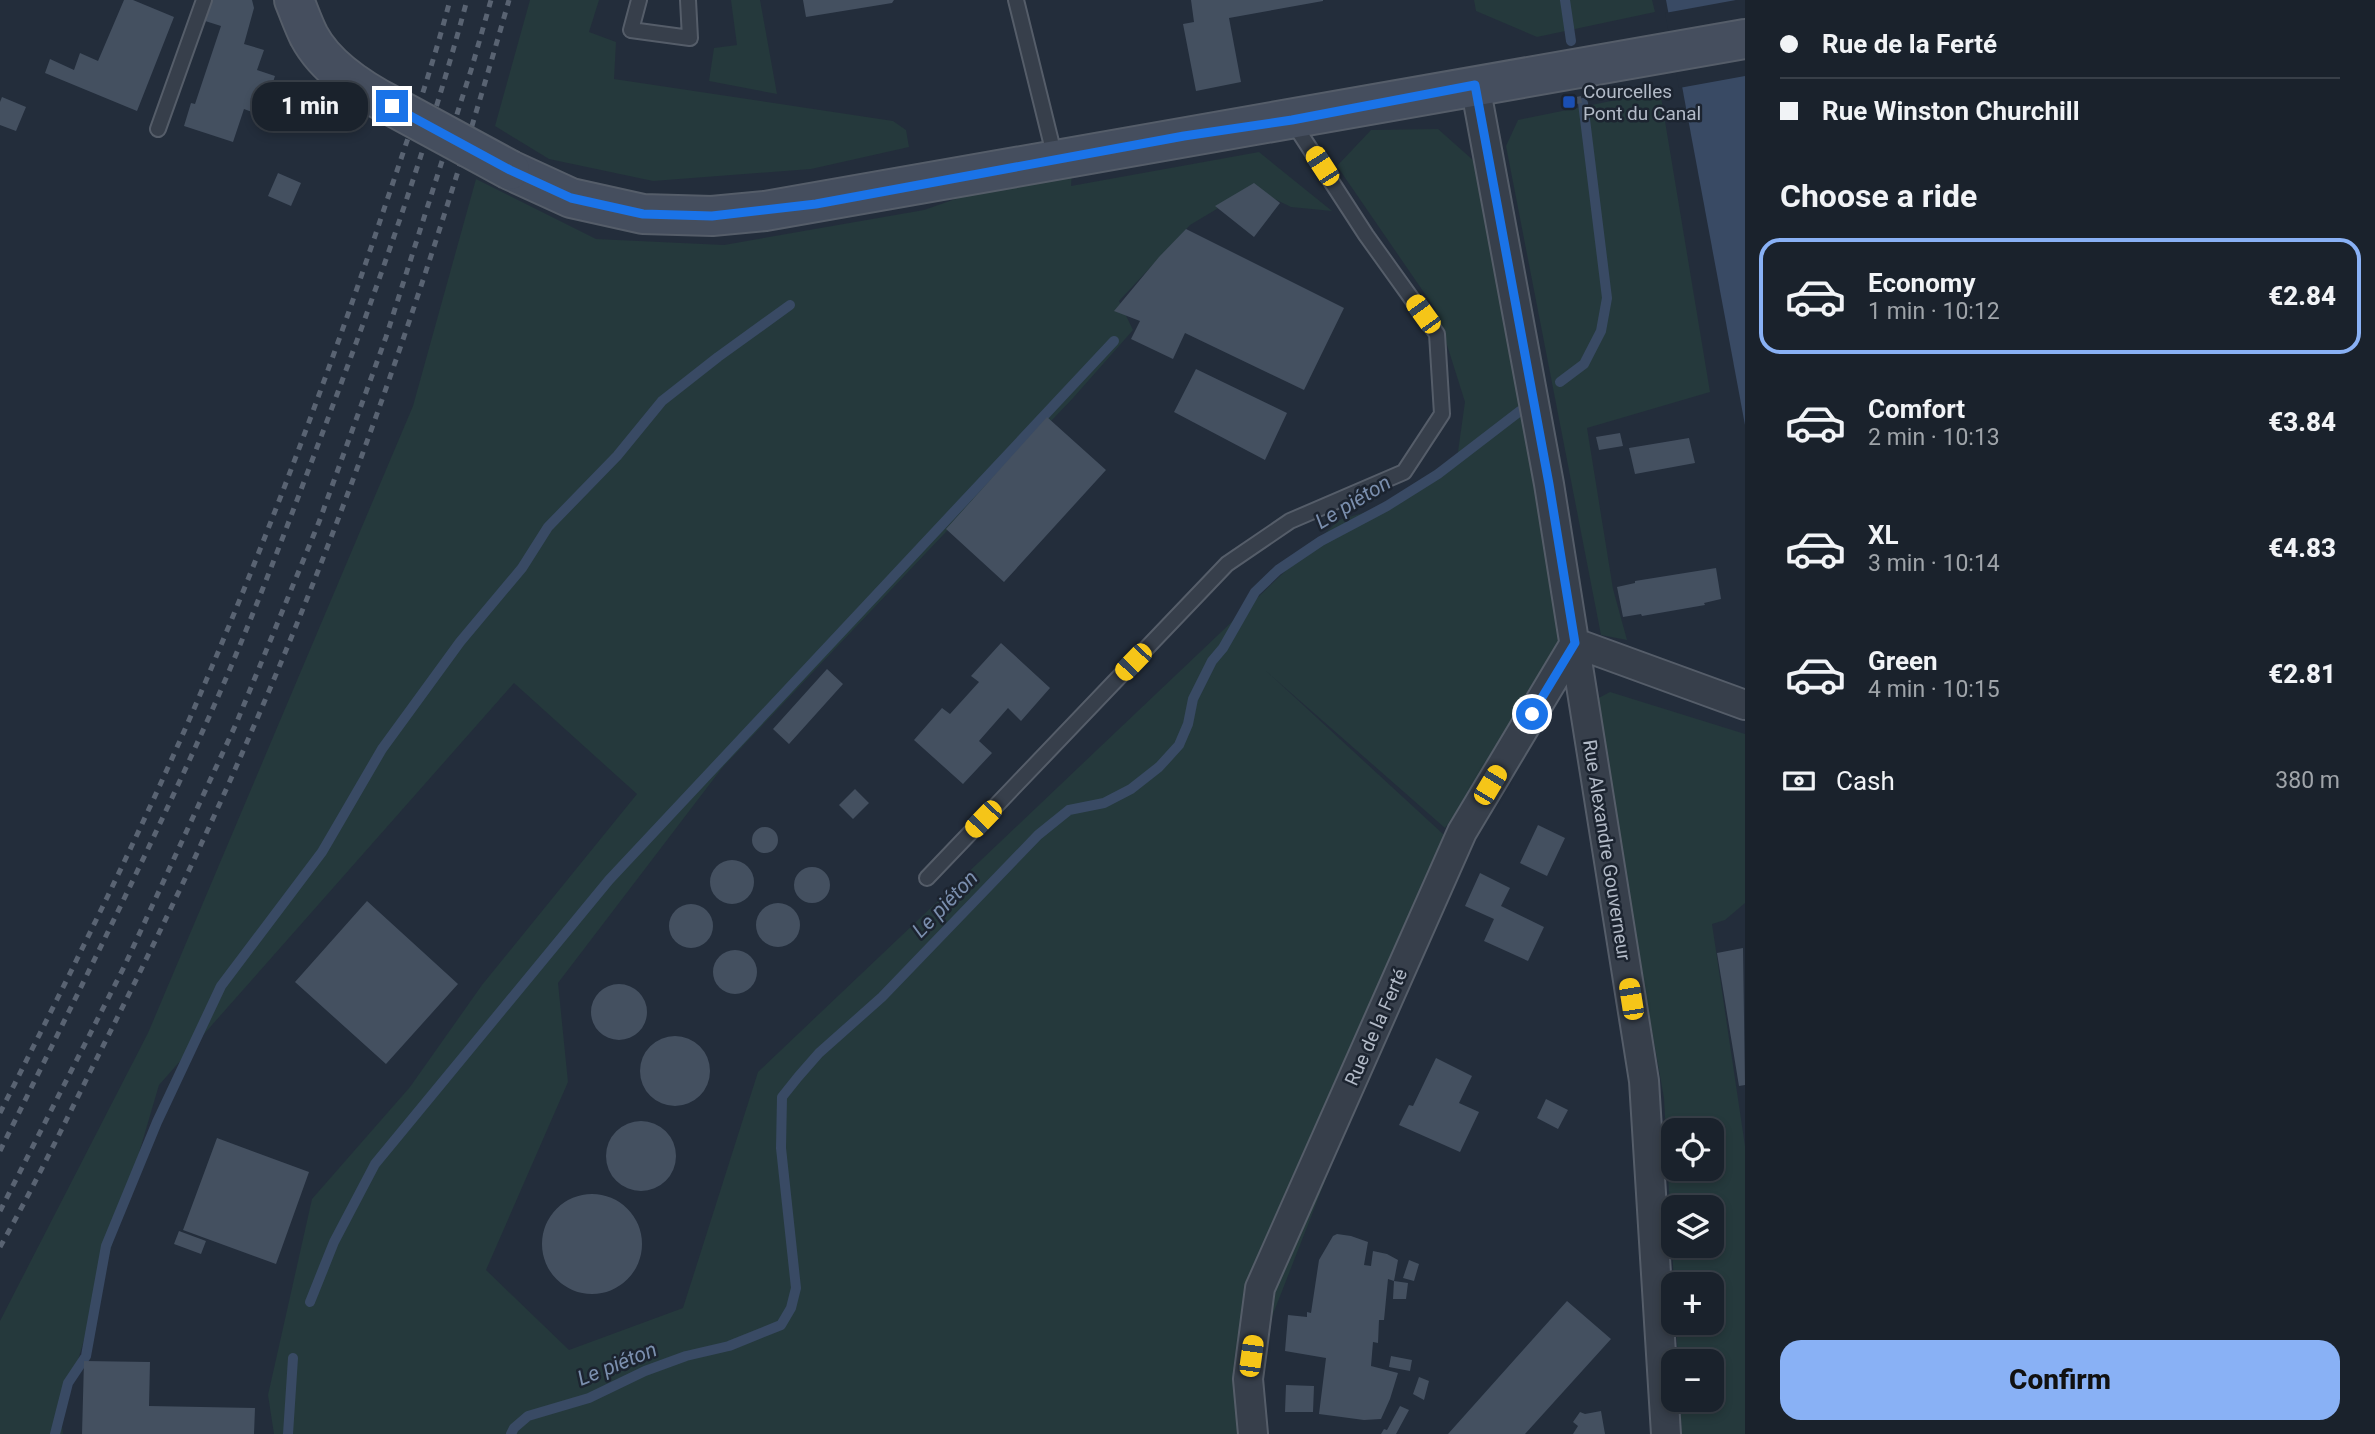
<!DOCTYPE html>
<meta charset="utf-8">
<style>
:root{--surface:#1a222c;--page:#232a34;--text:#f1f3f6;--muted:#9fa4a9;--line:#383f48;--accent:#89b1f5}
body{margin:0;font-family:Roboto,sans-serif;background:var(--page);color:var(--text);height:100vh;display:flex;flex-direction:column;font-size:26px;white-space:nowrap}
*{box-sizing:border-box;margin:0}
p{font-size:23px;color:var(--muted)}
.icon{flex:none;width:38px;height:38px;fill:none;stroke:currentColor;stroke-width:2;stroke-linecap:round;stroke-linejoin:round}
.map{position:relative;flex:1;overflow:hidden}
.side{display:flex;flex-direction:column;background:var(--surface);width:630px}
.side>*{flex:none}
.top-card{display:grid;align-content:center;height:154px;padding:0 35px;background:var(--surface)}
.controls{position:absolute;left:1661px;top:1118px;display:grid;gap:14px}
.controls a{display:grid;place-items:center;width:63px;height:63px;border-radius:14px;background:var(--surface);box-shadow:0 4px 10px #0003,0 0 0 2px var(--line);font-size:35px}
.end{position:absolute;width:32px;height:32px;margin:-16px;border:9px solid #1a73e8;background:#fff;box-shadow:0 0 0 4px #fff}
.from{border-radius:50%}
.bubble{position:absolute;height:49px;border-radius:21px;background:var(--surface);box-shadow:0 4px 10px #0003,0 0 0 2px var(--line);font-size:23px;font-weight:800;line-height:49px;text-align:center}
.car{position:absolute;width:21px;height:42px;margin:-21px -10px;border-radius:9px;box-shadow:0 0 5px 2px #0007;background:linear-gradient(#f5c518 24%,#345 0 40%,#f5c518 0 76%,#345 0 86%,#f5c518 0)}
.top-card b{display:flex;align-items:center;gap:24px;height:66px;font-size:26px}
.top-card b+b{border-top:2px solid var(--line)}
.top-card i{width:18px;height:18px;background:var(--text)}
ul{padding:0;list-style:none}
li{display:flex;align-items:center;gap:21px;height:116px;margin:0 14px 10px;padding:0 21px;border:4px solid transparent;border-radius:21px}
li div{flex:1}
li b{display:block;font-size:26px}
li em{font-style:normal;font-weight:800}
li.current{border-color:var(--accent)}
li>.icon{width:63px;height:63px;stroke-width:1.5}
h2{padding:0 35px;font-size:32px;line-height:84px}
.pay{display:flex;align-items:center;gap:18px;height:77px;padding:0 35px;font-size:26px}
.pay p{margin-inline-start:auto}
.primary-button{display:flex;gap:14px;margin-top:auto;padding:14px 35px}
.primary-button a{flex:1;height:80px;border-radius:21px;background:var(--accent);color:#111;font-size:28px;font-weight:800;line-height:80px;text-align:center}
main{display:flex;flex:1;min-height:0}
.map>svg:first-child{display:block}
.green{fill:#25393c;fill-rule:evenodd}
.water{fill:#394a64}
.pier{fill:#232d3b}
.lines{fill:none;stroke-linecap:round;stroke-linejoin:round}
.stream{stroke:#394a64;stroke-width:10}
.building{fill:#445060}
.service-casing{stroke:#555d69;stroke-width:18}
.minor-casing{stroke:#555d69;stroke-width:32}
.secondary-casing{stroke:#555d69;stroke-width:42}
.service{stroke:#373f4b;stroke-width:14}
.minor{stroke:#373f4b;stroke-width:28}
.secondary{stroke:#454e5e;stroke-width:38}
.rail{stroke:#596372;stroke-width:5;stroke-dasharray:7 7;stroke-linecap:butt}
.secondary-bridge-casing{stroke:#555d69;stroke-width:42;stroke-linecap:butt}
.secondary-bridge{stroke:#454e5e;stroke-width:38}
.route{stroke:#1a73e8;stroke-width:9}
.transit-dot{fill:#1a4fb4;stroke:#1c2430;stroke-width:2.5}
.labels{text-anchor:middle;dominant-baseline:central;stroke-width:5;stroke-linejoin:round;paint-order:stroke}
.poi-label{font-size:19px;fill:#b2bac7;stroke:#1c2430;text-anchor:start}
.street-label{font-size:19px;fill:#b2bac7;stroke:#1c2430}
.water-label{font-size:21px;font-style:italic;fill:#7b8fae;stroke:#1c2430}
</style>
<main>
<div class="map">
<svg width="1745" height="1434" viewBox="0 0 1745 1434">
<rect width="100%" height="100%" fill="#232d3b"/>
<path class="green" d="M530,0H599L589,32L616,42L614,79L893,121L906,130L909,147L811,169L653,181L549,159L495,126Z
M731,0H760L777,94L709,81L714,48L737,45Z
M1474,0H1652L1655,12L1537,37L1476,11Z
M1660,91L1710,392L1587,428L1613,589L1627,640L1601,635L1506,146L1518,120Z
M1438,129L1492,177L1575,643L1445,828L1265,670L1456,846L1248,1378L1257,1434H274L268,1395L312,1199L410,1087L482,985L637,794L514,683L159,1085L61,1418L63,1434H0V1321L148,1033L413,406L476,179L596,239L724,245L924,210L1073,158L1071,186L1259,152L1332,211L1291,207L1252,188L1190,225L1119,301L1133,330L1073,398L722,768L558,983L568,1082L486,1270L569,1350L683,1308L758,1072L1339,520L1387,506L1457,459L1465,402L1436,310L1337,166L1371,130Z
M1610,692L1745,734V903L1725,920L1712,924L1745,1146V1434H1682L1680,1400H1712V1362L1678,1361L1676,1323H1712V1284H1674L1664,1098L1593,701ZM1673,1130H1712V1169H1673ZM1673,1208H1712V1246H1673Z"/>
<path class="water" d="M1666,0H1745V425Z"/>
<path class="pier" d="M1736,0H1745V76L1679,88L1665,13Z"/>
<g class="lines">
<path class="stream" d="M1565,0L1571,41
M1560,382L1584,364L1601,331L1607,298L1583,103
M310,1302L334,1242L375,1164L609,880L1114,341
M55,1434L68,1383L86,1356L106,1246L157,1122L221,986L322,852L382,749L460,642L522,568L548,527L617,456L662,401L718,357L790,305
M288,1434L293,1358
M511,1434L514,1428L528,1416L589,1398L645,1371L686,1356L729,1346L781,1325L791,1308L796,1288L781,1148L782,1097L798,1077L819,1053L882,997L1038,835L1069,810L1104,803L1131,789L1159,767L1179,745L1188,724L1193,699L1212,661L1223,648L1255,592L1278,570L1321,541L1387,506L1438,474L1520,411"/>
</g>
<path class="building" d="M124,0H133L174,17L137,111L45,73L50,59L74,70L80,53L98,61Z
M208,0H252L254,8L244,44L264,50L257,70L275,76L264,109L254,105L252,112L244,109L233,142L184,126L191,103L195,104L221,26L202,20Z
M803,0H894L892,3L806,17Z
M1191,0H1323V1L1229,18L1241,82L1196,91L1183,24L1194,22Z
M1581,96L1582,103L1564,106L1562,100Z
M2,97L26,107L16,131L0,125V102Z
M278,173L301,183L291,206L268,196Z
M1254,183L1280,203L1254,237L1215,206Z
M1186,229L1344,308L1304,390L1185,333L1173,359L1131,339L1140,321L1114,311L1159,257Z
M1196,369L1287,413L1265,460L1174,412Z
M1047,417L1106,470L1004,582L946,529Z
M1620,433L1623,446L1599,450L1596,437Z
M1689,438L1695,463L1635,474L1629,448Z
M1716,568L1721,599L1704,603L1705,605L1642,616L1641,614L1623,617L1617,587L1635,583V581Z
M1001,643L1050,688L1021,721L1008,708L979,741L992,753L963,784L914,740L942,708L950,714L979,682L971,676Z
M827,669L843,684L789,744L773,729Z
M855,789L869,803L853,819L839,805Z
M1538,825L1565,838L1547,876L1520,863Z
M752 840a13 13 0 1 1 26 0a13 13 0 1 1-26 0Z
M710 882a22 22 0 1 1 44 0a22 22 0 1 1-44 0Z
M794 885a18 18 0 1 1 36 0a18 18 0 1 1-36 0Z
M1480,873L1510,888L1501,906L1544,927L1528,961L1484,941L1494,919L1465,906Z
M367,901L458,984L386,1064L295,982Z
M756 925a22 22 0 1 1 44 0a22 22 0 1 1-44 0Z
M669 926a22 22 0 1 1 44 0a22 22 0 1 1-44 0Z
M1743,948L1745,1085L1739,1086L1717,953Z
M713 972a22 22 0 1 1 44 0a22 22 0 1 1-44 0Z
M591 1012a28 28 0 1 1 56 0a28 28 0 1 1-56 0Z
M640 1071a35 35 0 1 1 70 0a35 35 0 1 1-70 0Z
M1436,1058L1472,1076L1459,1103L1479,1112L1460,1152L1399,1125L1409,1105L1413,1106Z
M1546,1099L1568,1110L1558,1129L1537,1118Z
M606 1156a35 35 0 1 1 70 0a35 35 0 1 1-70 0Z
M217,1138L309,1172L276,1264L183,1230Z
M542 1244a50 50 0 1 1 100 0a50 50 0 1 1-100 0Z
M179,1231L206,1241L201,1254L174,1244Z
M1337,1234L1351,1236L1368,1242L1364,1265L1371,1266L1373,1251L1387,1254L1398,1260L1394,1281L1388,1279L1384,1320H1379L1378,1343L1373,1342L1371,1366L1398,1373L1390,1399L1381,1419L1364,1420L1319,1414L1326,1358L1285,1351L1288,1315L1307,1317V1312L1311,1313L1319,1260L1333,1236Z
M1409,1260L1419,1264L1414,1281L1403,1278Z
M1394,1281L1408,1283L1406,1299H1393Z
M1567,1301L1611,1339L1525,1434H1448Z
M1391,1356L1412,1360L1410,1371L1389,1367Z
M84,1361L150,1362L149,1406L255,1408L254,1434H82Z
M1419,1377L1429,1381L1424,1400L1413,1394Z
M1286,1385L1314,1386L1313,1412H1285Z
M1400,1406L1409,1410L1396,1434H1381L1384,1429L1387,1430Z
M1601,1411L1605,1434H1573L1578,1426L1573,1422L1580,1412L1585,1414Z"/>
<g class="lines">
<defs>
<path id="service" d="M639,0L631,30L690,38L688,0
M1016,0L1055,158
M158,129L204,0
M927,878L1227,564L1290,521L1404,472L1442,414L1437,334L1366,235L1292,121"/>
<path id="minor" d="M1475,85L1549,484L1644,1081L1666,1434
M1575,643L1745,705
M1253,1434L1248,1379L1260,1288L1462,832L1575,643"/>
<path id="secondary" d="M294,0C299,12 303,24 309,36C326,68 361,90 392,106
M510,170L571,198L643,214L712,216L765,211L1745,39"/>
</defs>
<use href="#service" class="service-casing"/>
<use href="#minor" class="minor-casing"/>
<use href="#secondary" class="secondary-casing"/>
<use href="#service" class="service"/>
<use href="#minor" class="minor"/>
<use href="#secondary" class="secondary"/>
<path class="rail" d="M0,1113C68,978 136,843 196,704C262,551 321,395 375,236C401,158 429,80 450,0
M0,1151C71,1007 143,864 209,717C248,630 282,540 316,450C372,303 426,153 467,0
M0,1211L124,967L236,724L319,522L386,337L472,67L491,0
M0,1247C32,1190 61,1131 90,1072C146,961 201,849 250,735C354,497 438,249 509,0"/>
<defs>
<path id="secondary-bridge" d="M392,106L510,170"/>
</defs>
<use href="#secondary-bridge" class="secondary-bridge-casing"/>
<use href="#secondary-bridge" class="secondary-bridge"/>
</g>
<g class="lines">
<path class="route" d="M392,106L510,170L571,198L643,214L712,216L816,204L1184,136L1292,120L1475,85L1549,484L1575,643L1532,714"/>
</g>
<rect class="transit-dot" x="1562" y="95" width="14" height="14" rx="3.5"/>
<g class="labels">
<g class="poi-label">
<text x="1583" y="91">Courcelles<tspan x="1583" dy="22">Pont du Canal</tspan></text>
</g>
<g class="street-label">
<text transform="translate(1607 850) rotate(81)">Rue Alexandre Gouverneur</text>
<text transform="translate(1376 1027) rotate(-66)">Rue de la Ferté</text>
</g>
<g class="water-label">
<text transform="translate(1353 502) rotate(-31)">Le piéton</text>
<text transform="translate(945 904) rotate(-46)">Le piéton</text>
<text transform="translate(617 1364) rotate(-22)">Le piéton</text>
</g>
</g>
</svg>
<div class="controls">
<a><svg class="icon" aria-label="locate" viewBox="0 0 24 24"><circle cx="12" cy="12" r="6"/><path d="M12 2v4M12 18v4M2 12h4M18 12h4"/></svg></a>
<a><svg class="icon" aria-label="layers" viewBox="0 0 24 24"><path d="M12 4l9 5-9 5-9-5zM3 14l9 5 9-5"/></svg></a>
<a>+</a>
<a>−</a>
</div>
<i class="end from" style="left:1532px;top:714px"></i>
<i class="end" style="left:392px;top:106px"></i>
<div class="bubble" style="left:252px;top:82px;width:116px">1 min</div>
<i class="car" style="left:1322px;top:166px;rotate:327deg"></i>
<i class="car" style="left:1423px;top:314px;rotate:324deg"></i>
<i class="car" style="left:1133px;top:662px;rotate:224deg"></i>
<i class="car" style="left:1490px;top:785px;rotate:31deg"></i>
<i class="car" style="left:983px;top:819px;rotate:224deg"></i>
<i class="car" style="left:1631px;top:999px;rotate:351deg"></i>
<i class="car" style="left:1251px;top:1356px;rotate:8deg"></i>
</div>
<section class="side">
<div class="top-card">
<b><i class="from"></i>Rue de la Ferté</b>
<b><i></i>Rue Winston Churchill</b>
</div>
<h2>Choose a ride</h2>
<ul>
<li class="current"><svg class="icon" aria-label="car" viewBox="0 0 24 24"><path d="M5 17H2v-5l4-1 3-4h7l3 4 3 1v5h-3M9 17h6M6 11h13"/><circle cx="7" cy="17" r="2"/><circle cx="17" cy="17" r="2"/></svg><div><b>Economy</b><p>1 min · 10:12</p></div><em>€2.84</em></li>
<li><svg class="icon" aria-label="car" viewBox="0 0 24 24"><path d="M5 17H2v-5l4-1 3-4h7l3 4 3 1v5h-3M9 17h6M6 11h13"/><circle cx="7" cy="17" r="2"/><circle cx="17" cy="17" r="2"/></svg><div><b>Comfort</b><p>2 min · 10:13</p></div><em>€3.84</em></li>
<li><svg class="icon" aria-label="car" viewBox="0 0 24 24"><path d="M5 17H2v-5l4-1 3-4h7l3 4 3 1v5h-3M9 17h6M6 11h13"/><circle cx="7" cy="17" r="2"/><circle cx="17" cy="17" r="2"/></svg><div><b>XL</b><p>3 min · 10:14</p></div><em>€4.83</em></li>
<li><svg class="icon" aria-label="car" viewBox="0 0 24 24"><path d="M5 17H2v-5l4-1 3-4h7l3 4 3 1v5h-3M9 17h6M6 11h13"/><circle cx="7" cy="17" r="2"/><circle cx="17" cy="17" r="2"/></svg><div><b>Green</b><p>4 min · 10:15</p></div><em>€2.81</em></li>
</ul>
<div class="pay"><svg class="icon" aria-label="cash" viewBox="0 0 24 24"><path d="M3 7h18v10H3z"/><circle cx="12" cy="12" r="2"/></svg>Cash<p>380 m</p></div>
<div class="primary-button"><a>Confirm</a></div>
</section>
</main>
